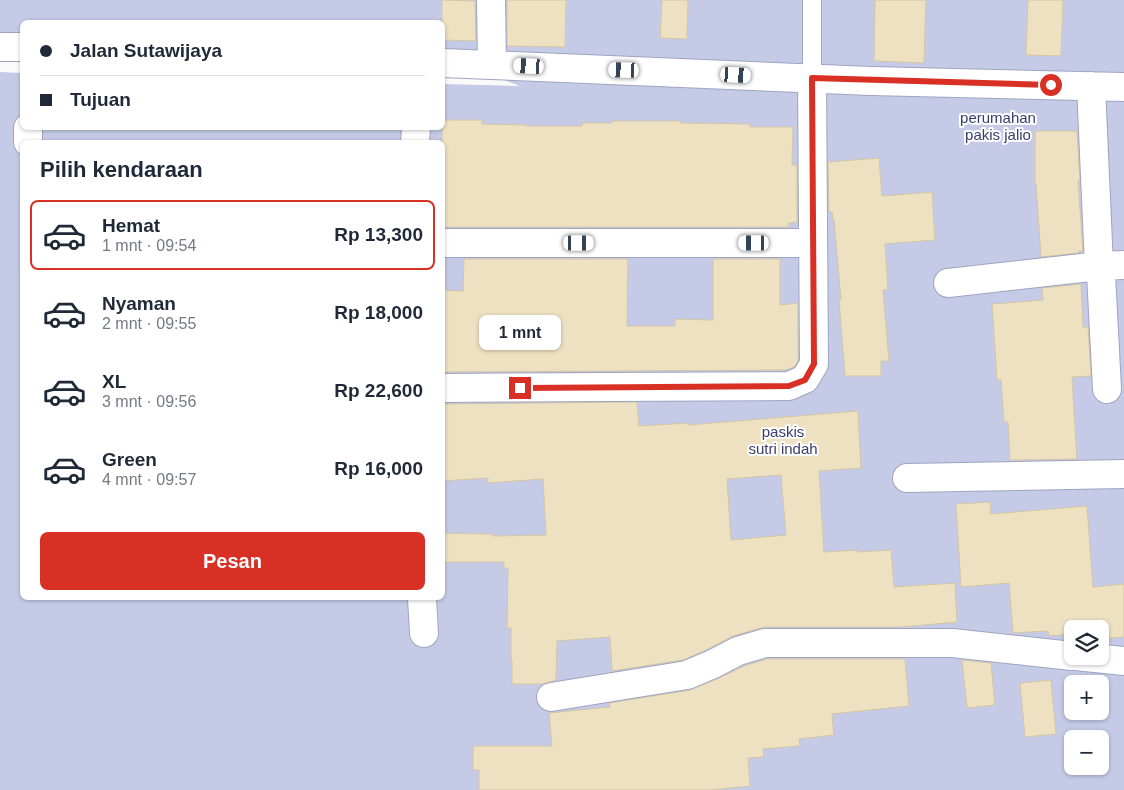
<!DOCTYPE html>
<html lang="id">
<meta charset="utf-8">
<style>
:root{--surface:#fff;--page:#f2f2f3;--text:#1f2937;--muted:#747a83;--line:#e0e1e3;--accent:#d93025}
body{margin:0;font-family:Helvetica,sans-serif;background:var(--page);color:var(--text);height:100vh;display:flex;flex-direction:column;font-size:19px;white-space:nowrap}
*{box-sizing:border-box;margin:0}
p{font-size:16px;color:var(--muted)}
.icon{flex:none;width:28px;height:28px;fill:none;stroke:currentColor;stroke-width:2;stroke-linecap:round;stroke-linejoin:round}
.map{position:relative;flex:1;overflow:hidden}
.drawer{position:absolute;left:20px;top:140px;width:425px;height:460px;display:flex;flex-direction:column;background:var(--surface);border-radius:8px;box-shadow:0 1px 4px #0004}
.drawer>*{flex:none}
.banner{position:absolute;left:20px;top:20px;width:425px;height:110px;border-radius:8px;box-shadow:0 1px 4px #0004;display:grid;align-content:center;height:110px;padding:0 20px;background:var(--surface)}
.buttons{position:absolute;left:1064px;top:620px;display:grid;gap:10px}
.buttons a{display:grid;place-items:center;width:45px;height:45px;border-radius:8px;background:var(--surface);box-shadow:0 1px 4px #0004;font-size:25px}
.end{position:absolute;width:22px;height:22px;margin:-11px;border:6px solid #d93025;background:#fff;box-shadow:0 0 0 2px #fff}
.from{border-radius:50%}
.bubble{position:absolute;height:35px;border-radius:8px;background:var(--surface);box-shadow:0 1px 4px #0004;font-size:16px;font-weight:700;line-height:35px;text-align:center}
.car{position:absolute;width:15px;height:30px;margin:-15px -8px;border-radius:6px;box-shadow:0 0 4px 1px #0007;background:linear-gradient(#fff 24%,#345 0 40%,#fff 0 76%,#345 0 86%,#fff 0)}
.banner b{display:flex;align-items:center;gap:18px;height:48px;font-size:19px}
.banner b+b{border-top:1px solid var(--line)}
.banner i{width:12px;height:12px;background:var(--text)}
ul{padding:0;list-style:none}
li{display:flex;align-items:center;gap:15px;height:70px;margin:0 10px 8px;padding:0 10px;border:2px solid transparent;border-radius:8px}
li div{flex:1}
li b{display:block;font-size:19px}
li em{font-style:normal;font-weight:700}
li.selected{border-color:var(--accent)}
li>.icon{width:45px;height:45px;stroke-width:1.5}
h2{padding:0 20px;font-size:22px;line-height:60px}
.action{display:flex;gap:10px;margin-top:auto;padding:10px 20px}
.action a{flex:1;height:58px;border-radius:8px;background:var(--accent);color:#fff;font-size:20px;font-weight:700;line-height:58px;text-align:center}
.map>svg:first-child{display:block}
.green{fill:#c5cbe7;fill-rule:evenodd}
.building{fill:#eee1c2;stroke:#d2c5a7;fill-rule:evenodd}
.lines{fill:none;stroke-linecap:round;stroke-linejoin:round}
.service-casing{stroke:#9ea4c1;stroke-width:20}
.minor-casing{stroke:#9ea4c1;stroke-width:30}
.service{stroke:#fff;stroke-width:18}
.minor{stroke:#fff;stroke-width:28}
.route{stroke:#d93025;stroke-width:6}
.labels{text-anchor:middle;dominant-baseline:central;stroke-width:4;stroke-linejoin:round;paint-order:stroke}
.park-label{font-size:15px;fill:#373d6c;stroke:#fff}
</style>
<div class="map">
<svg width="1124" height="790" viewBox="0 0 1124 790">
<rect width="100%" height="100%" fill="#fafafa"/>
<path class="green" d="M0,0H1124V790H0V72L22,73V128H442L443,84L520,86L460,63L443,62L442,22H22V44H0ZM22,142H442V598H22ZM1072,629H1100V656H1072ZM1072,684H1100V711H1072ZM1072,739H1100V766H1072Z"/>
<path class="building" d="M442,0L475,1L476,41L442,40Z
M507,0H566L565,47L507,46Z
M662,0H688L687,39L660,38Z
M875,0H926L924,63L874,61Z
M1028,0H1063L1061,56L1026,55Z
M442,120H482V124L527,125V126H582V123H612V121H681V123L750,124V127H793L792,165H797V222L789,223V227H442Z
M1035,131H1077L1080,181H1078L1083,251H1079V253L1041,257L1036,184H1035Z
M879,158L882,196L932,192L935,240L885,244L888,290H883L889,361H881V376H845L839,300H841L834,220H833L832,212H829L828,162Z
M464,259H628L627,326H675V319L713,320V259H780V305L798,303V361L794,367L786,370L442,372V290L463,291Z
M1081,284L1083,327H1088L1091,376L1072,377L1077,459L1010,460L1008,422H1004L1001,380H997L992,304L1043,300L1042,288Z
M637,402L639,426L688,423V425L858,411L861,468L819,471L824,552L857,550V552L891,550L894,587L955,583L957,622L903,627H765L733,636L706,650L683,660L612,671L610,637L557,641L556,680L543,684H512V661H511V628H507L508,568H504V562H442V533L493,534V536L546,535L543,479L488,483V478L442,481V404ZM781,475L786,535L731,540L727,479Z
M990,502L991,514L1087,506L1093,587L1124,584V637L1100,639V629H1072V634L1049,636L1048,631L1013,633L1009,583L961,587L956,504Z
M767,659H905L909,706L832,714L834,735L799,739L800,746L763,749L764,757L748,758L750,786L710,790H479V770H473V746H552L549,713L610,707L609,703L690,690L719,678L744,666Z
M962,660L991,663L995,705L967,708Z
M1051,680L1056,734L1025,737L1020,683Z"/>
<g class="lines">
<defs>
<path id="service" d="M812,0V78"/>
<path id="minor" d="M491,0L492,65
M0,47H22
M442,63L871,81L1124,87
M1091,86L1099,266L1101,274L1107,389
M28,128V142
M415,142L416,128
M442,243H813
M948,283L1099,266L1124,265
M442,388L789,386L805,379L814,364L812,78
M907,478L1124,474
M422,598L424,633
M1076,656L1124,661
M551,697L687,675L713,664L738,651L765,643H952L1072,656"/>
</defs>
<use href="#service" class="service-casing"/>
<use href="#minor" class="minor-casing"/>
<use href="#service" class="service"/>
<use href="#minor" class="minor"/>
</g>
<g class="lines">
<path class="route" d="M520,388L789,386L805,380L814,364L812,78L1051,85"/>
</g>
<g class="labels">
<g class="park-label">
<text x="998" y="117">perumahan<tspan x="998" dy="17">pakis jalio</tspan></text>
<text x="783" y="431">paskis<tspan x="783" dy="17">sutri indah</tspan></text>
</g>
</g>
</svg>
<div class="buttons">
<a><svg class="icon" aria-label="layers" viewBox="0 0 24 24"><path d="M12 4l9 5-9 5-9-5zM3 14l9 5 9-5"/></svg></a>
<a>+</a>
<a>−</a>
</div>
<i class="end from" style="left:1051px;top:85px"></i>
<i class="end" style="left:520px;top:388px"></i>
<div class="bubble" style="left:479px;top:315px;width:82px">1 mnt</div>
<i class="car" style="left:529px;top:66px;rotate:273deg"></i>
<i class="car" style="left:624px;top:70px;rotate:272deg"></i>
<i class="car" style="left:736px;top:75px;rotate:93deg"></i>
<i class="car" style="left:579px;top:243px;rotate:90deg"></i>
<i class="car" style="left:754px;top:243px;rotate:270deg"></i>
<div class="banner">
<b><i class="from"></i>Jalan Sutawijaya</b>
<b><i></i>Tujuan</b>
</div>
<section class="drawer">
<h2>Pilih kendaraan</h2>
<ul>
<li class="selected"><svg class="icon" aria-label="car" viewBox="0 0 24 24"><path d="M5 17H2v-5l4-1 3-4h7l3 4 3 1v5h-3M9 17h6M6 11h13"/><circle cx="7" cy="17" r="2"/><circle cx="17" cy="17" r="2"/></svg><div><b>Hemat</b><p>1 mnt · 09:54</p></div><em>Rp 13,300</em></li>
<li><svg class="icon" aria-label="car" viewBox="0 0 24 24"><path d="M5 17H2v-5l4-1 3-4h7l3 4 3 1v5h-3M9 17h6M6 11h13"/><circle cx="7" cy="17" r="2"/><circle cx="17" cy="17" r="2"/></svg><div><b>Nyaman</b><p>2 mnt · 09:55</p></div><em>Rp 18,000</em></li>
<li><svg class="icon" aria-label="car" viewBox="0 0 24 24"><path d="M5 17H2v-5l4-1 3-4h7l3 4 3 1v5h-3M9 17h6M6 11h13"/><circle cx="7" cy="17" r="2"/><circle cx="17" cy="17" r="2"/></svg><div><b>XL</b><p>3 mnt · 09:56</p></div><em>Rp 22,600</em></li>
<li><svg class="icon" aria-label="car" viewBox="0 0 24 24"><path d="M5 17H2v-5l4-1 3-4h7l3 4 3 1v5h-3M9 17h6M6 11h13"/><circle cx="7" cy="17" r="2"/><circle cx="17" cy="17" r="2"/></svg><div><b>Green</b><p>4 mnt · 09:57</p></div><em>Rp 16,000</em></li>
</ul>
<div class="action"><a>Pesan</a></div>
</section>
</div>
